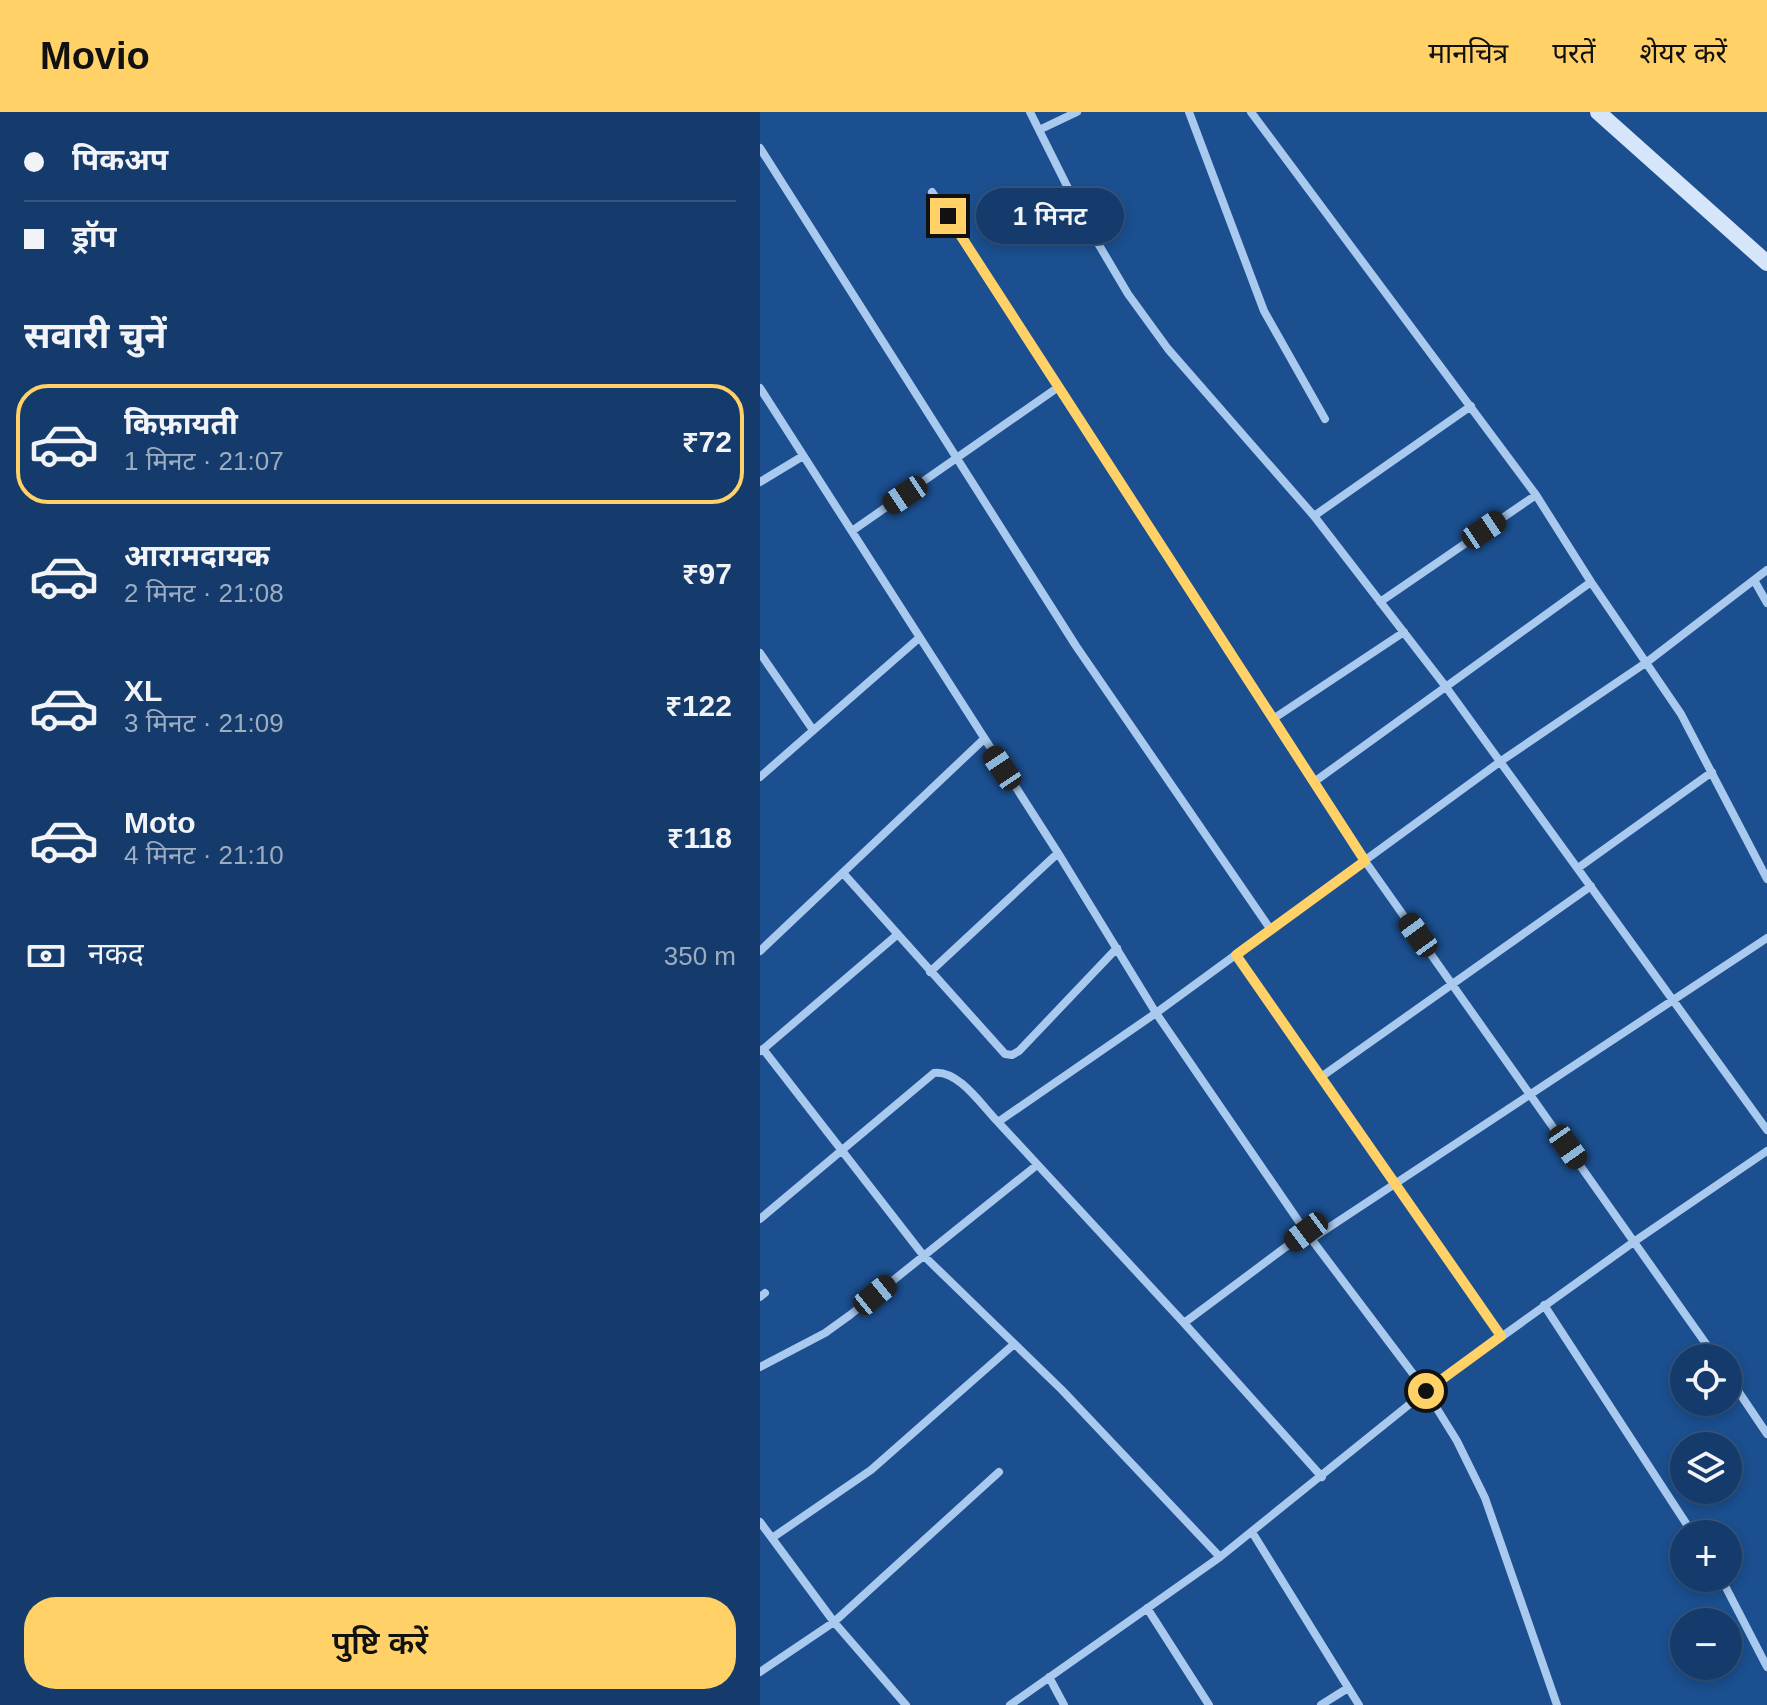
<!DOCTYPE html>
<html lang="hi">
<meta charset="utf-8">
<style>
:root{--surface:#143b6b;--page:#1d4271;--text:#f1f3f6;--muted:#9dadc1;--line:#33557e;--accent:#ffd166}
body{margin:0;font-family:Helvetica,"Noto Sans Devanagari",sans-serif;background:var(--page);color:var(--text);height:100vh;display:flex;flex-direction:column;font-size:30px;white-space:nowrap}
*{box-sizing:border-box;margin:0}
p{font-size:26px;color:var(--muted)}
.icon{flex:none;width:44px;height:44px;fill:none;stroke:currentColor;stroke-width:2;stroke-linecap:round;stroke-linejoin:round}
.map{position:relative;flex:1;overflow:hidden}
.drawer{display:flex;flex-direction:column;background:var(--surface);width:760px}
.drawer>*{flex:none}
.guide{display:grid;align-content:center;height:176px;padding:0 24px;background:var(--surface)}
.tools{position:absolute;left:910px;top:1232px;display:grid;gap:16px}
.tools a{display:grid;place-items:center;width:72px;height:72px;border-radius:50%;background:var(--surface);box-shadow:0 4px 12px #0003,0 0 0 2px var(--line);font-size:40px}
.end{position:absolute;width:36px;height:36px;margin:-18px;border:10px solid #ffd166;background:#111;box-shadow:0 0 0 4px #111}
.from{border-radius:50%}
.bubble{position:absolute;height:56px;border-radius:28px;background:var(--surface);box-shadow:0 4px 12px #0003,0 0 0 2px var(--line);font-size:26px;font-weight:600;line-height:56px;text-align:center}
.car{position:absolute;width:24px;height:48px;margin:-24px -12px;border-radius:10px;box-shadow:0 0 6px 2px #0007;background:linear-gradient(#222 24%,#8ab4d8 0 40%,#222 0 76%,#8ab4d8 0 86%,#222 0)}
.guide b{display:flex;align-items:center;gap:28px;height:76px;font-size:30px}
.guide b+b{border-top:2px solid var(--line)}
.guide i{width:20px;height:20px;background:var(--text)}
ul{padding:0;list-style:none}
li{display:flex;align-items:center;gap:24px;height:120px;margin:0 16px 12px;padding:0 8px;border:4px solid transparent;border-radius:32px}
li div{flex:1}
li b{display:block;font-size:30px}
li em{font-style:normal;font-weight:600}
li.current{border-color:var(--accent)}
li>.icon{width:72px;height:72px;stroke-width:1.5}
h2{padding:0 24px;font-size:36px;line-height:96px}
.pay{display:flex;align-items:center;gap:20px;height:88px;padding:0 24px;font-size:30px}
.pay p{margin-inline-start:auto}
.primary-button{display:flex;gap:16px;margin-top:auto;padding:16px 24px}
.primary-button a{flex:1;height:92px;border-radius:32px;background:var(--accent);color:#111;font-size:32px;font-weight:600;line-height:92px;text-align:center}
header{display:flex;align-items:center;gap:48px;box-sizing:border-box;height:112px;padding:0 40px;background:var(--accent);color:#111}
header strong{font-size:38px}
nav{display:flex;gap:44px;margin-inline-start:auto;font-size:28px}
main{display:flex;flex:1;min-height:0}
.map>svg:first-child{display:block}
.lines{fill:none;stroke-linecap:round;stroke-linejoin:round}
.minor{stroke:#a9c9ee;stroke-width:8}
.secondary{stroke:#d6e6fa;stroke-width:16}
.route{stroke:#ffd166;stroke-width:10}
</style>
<header>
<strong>Movio</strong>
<nav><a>मानचित्र</a><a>परतें</a><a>शेयर करें</a></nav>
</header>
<main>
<section class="drawer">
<div class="guide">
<b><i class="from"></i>पिकअप</b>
<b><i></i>ड्रॉप</b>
</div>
<h2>सवारी चुनें</h2>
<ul>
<li class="current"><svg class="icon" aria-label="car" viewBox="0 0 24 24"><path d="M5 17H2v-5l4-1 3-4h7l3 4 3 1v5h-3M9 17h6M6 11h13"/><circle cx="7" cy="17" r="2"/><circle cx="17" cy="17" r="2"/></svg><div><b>किफ़ायती</b><p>1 मिनट · 21:07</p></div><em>₹72</em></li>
<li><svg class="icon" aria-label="car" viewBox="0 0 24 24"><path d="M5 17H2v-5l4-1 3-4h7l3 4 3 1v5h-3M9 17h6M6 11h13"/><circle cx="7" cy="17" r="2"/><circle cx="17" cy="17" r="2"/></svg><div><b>आरामदायक</b><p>2 मिनट · 21:08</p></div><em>₹97</em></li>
<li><svg class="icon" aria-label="car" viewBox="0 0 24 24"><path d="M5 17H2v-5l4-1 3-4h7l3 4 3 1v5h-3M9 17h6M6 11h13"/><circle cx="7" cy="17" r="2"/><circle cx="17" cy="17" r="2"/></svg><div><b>XL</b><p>3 मिनट · 21:09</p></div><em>₹122</em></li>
<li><svg class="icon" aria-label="car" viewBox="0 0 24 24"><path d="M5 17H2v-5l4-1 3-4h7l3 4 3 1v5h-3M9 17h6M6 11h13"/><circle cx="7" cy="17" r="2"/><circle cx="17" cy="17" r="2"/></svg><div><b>Moto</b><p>4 मिनट · 21:10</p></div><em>₹118</em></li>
</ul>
<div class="pay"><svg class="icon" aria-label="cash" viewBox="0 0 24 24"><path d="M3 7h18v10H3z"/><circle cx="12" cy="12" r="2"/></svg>नकद<p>350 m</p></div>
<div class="primary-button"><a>पुष्टि करें</a></div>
</section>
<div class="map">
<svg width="1007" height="1593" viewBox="0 0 1007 1593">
<rect width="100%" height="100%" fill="#1b4f8f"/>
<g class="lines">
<path class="minor" d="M270,0L323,106L368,182L408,237L554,404L686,575L1007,1018
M429,0L504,199L565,307
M491,0L776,383L831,470L921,602L1007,767
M279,18L317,0
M0,36L316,534L511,818
M172,80L605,749L956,1246
M0,276L298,741L396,901L546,1120L666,1279L697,1329L725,1386L797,1593
M0,370L43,344
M554,404L711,294
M92,419L297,276
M994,468L1007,491
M620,490L776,383
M0,541L53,618
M513,607L644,520
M0,665L159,526
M554,670L831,470
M818,756L952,660
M83,761L245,942L252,943L259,939L357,836
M0,839L223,628
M476,843L741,1224
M170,860L298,741
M3,937L163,1143L302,1278L460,1445
M1,939L138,822
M561,965L831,774
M0,1107L174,961C199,958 222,994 238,1010
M553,1126L1007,826
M0,1185L5,1181
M784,1193L933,1422
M424,1211L546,1120
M0,1255L65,1221L90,1203L277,1053
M968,1264L1007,1322
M562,1365L424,1211L238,1010L396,901L741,649L887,550L1007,458
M0,1410L74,1510L146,1593
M492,1420L599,1593
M12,1426L111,1358L253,1233
M961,1466L1007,1555
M387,1496L449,1593
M0,1560L74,1510L239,1360
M289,1565L304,1593
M250,1593L460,1445L666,1279L875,1129L1007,1039
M561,1593L588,1576"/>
<path class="secondary" d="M838,0L1007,151"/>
</g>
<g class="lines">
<path class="route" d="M188,104L605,749L476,843L741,1224L666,1279"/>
</g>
</svg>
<div class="tools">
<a><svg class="icon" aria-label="locate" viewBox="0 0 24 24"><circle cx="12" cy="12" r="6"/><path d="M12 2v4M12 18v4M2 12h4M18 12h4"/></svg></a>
<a><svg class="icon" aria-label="layers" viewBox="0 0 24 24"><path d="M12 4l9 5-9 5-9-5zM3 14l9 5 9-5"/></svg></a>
<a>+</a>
<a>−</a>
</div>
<i class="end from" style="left:666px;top:1279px"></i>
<i class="end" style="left:188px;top:104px"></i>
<div class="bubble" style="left:216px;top:76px;width:148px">1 मिनट</div>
<i class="car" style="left:145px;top:383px;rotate:236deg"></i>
<i class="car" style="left:724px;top:418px;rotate:56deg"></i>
<i class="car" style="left:242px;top:656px;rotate:326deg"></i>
<i class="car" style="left:658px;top:823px;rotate:324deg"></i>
<i class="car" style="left:808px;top:1035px;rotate:145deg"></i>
<i class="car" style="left:546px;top:1120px;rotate:233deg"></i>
<i class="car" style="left:115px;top:1183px;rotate:51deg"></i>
</div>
</main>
